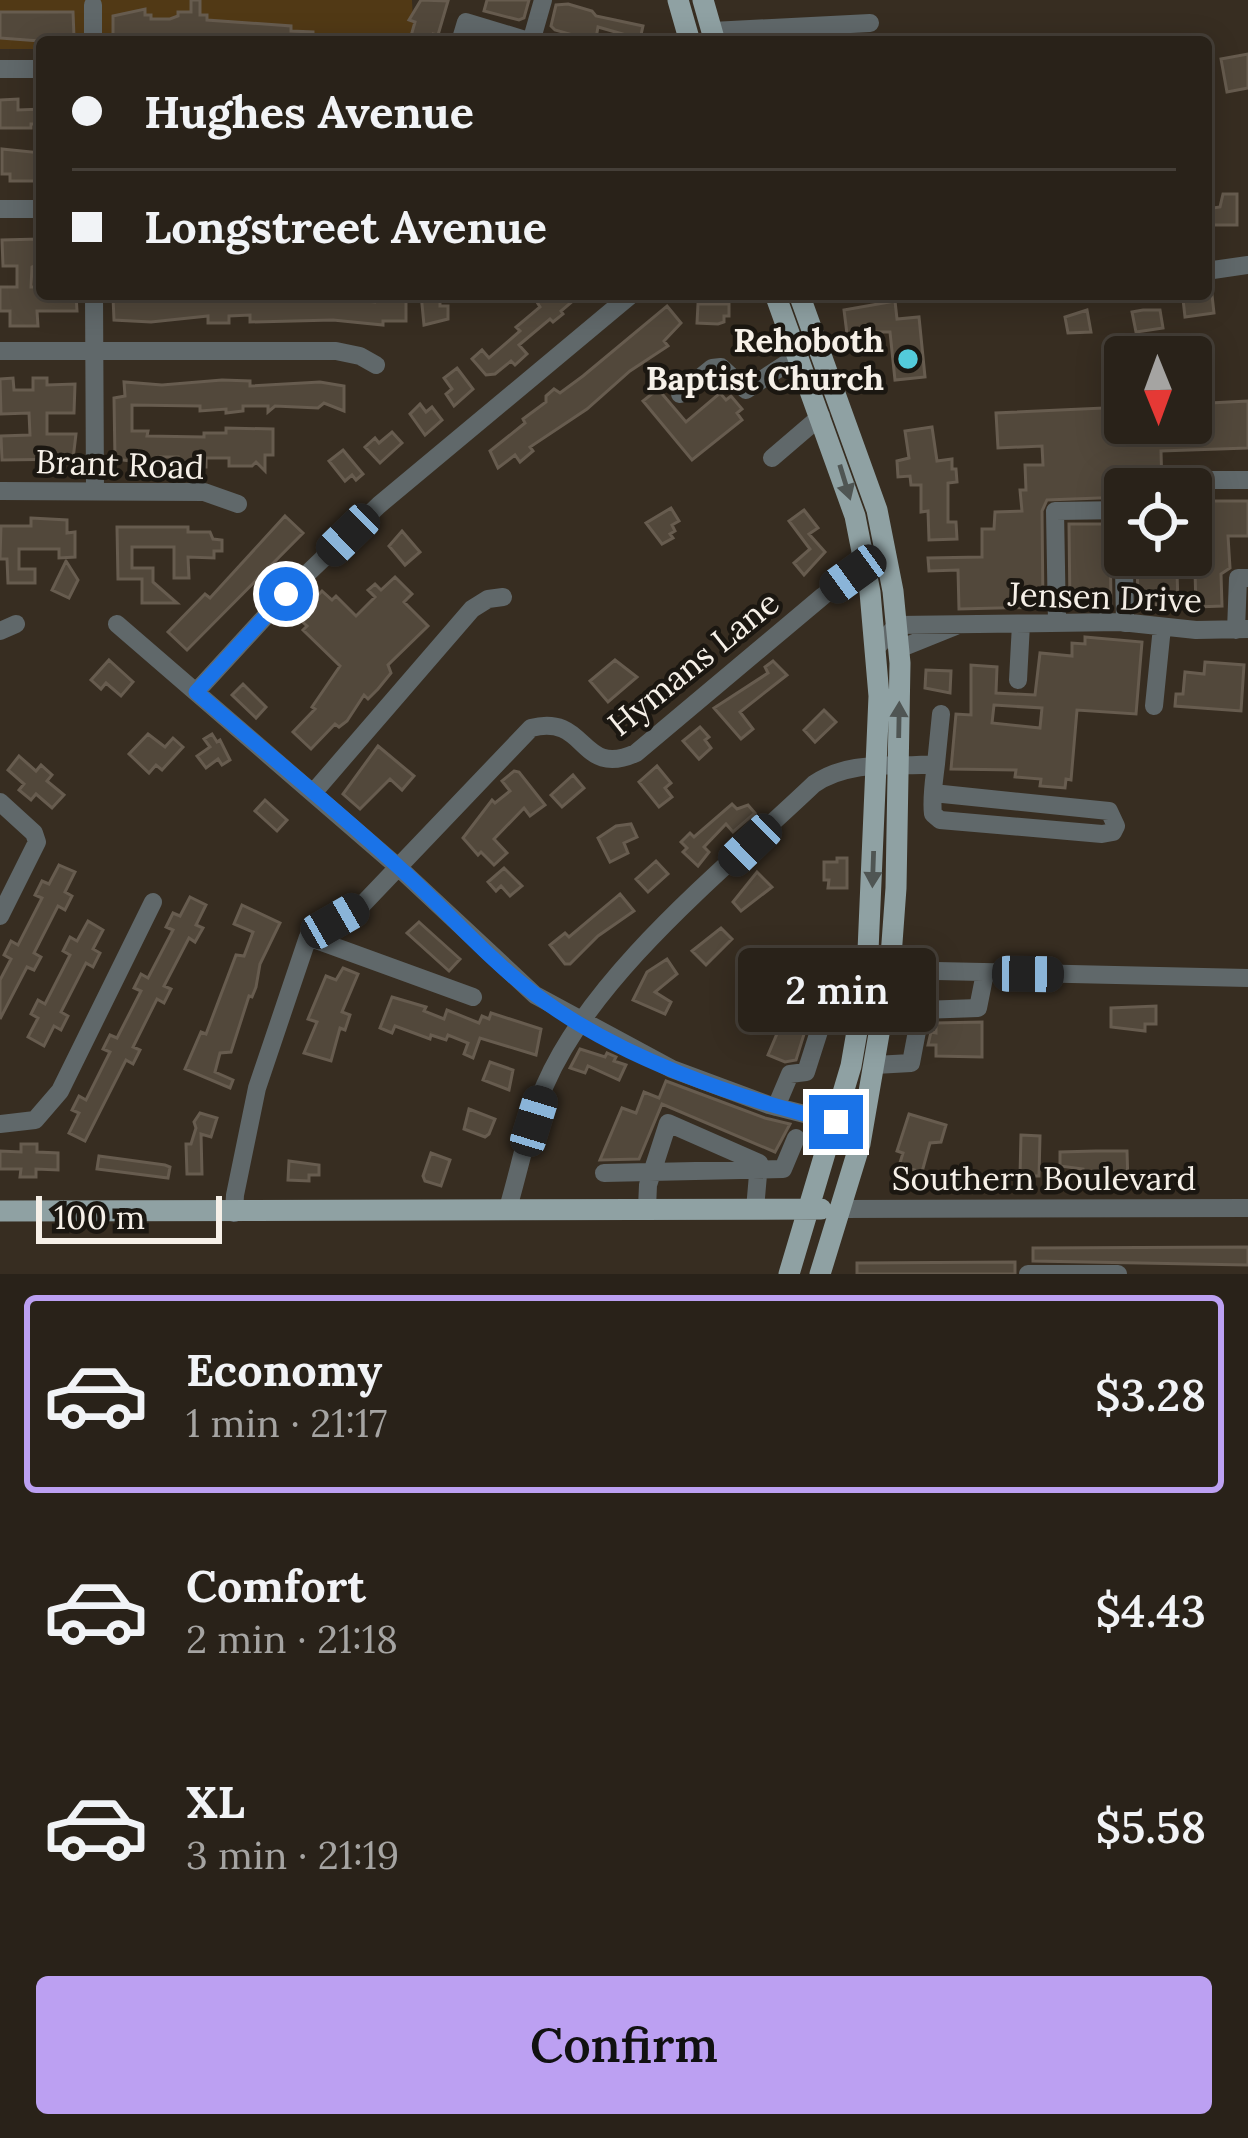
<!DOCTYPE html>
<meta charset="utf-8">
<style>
:root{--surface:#292219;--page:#352f26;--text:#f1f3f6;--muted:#a5a4a2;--line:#453f38;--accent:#bca0f2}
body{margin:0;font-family:Lora,serif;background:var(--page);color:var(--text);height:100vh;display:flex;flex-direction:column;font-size:45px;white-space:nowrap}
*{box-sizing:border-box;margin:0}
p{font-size:39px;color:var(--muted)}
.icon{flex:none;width:66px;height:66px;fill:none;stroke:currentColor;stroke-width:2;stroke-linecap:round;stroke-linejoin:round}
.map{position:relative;height:1274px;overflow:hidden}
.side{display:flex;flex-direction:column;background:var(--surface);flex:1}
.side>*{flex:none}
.banner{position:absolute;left:36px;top:36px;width:1176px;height:264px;border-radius:12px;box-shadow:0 6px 30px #0003,0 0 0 3px var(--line);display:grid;align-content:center;height:264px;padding:0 36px;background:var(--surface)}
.needle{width:78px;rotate:179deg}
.tools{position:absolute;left:1104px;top:336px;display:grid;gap:24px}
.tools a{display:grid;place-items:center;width:108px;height:108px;border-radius:12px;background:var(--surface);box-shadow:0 6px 30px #0003,0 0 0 3px var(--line);font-size:60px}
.scale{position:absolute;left:36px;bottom:30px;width:186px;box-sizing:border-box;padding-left:12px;border:6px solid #f6f0e8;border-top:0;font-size:33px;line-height:42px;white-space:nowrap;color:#f6f0e8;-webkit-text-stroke:9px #1b1711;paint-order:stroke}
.end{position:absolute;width:54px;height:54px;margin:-27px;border:15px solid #1a73e8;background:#fff;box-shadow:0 0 0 6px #fff}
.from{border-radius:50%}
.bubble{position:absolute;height:84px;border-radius:12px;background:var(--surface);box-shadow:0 6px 30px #0003,0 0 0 3px var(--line);font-size:39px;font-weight:600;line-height:84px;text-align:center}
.car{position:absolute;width:36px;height:72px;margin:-36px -18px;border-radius:15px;box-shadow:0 0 9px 3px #0007;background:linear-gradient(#222 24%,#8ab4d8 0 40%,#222 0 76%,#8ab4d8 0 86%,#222 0)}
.banner b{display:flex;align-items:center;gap:42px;height:114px;font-size:45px}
.banner b+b{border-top:3px solid var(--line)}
.banner i{width:30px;height:30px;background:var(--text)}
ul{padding:21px 0 0;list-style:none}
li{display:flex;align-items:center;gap:36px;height:198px;margin:0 24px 18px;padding:0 12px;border:6px solid transparent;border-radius:12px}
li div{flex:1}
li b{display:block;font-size:45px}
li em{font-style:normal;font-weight:600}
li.selected{border-color:var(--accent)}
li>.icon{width:108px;height:108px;stroke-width:1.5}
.cta{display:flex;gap:24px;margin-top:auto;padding:24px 36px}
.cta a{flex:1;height:138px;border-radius:12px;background:var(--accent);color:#111;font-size:48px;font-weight:600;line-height:138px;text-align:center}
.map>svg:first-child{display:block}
.green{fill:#513915}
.building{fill:#52483b;stroke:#675c4f;stroke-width:3;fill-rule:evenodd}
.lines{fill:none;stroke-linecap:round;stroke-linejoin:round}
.minor{stroke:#60686a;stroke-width:18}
.major{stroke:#8fa1a3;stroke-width:21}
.oneway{fill:#4f5553}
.route{stroke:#1a73e8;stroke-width:15}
.poi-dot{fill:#53cbda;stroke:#1b1711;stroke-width:4.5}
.labels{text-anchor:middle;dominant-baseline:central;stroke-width:9;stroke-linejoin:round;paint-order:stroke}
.poi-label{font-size:33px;font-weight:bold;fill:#f6f0e8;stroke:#1b1711;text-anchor:end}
.street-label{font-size:33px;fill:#f6f0e8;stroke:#1b1711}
</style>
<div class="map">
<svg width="1248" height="1274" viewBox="0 0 1248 1274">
<rect width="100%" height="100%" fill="#372d21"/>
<path class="green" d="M0,0H412L414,42H42V49H0Z"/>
<path class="building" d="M191,0H200V15H207V20L291,26V31L313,32V42L175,39L144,42L113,36V16L145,9V15H151V19H170L178,16V12H191Z
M421,0L448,1L438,35L433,34L430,42L411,36L415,22L409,20Z
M487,0H529L524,18L519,20L484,11Z
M568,4L592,11L596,16L643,26L640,39L598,27L596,38L590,40L555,30L551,26L556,5Z
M0,12H73L74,37L40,41L0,38Z
M1248,54V88L1227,92L1221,59Z
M18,99V110L42,109V124H31V128H0V100Z
M2,149L42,153V181H10V174H2Z
M1223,194H1237V225H1206V209L1220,207Z
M39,239L42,263L32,267L31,287H42V294H76L77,311H37L38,326H10V311H0V287H17V266H3L2,240Z
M299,294L375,302L381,294H406V321H383V325L333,320L250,322V315L229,316V323H208V316L151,322L114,320L113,297Z
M421,294H440V306H448V319L424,325Z
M532,294H581L561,311L563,314L553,322L550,319L519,345L527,354L515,365L511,361L495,374L486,375L472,359L482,350L489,358L520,331L516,327L540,307Z
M1212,295L1214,313L1185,317L1183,299Z
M895,301L897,319L919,317L925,377L895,380L890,332H863L864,339L850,341L847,334L844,310Z
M698,304H729V316H724V322L718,324L697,323Z
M667,306L681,323L664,341L668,346L630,371L587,409L530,447L533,451L520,462L515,455L498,468L490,451L525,423L523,419L546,402V396L554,389L560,393L583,376Z
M1087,310L1091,332L1068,333L1065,317Z
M1143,310H1160L1163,328L1136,332L1132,312Z
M457,368L473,389L454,406L446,394L452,389L444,378Z
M13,378L14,390H33V378H47V385L75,384L74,413H47V434H76L73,459L2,460L1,436L30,435L29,413L1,414L0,379Z
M222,380L250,381V386L320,382L344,386V411L324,403L318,408L275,406L268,412V406H243V411L226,413V409L200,411V406L132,405V431H148L147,436L204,437V433H226V428L273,429V455H265V471L256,462L252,466H229V458H206V467H178V457H158V462L153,464L115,459L114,398L125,396L124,382L162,385Z
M658,389L686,422L720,393L726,400L731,396L742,409L737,413L742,420L692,460L643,401Z
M1248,401V448L1161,451L1162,489H1125V497L1047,500L1042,511L1043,607L959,609L958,570L929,571L928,558L982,557V529H994L995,512L1022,511L1020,490H1026L1025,465H1043L1042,446L998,448L996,413L1125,407V423H1191V404Z
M420,404L426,412L432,407L442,420L425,435L410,414Z
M932,427L937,461L952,459V469H956L957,482L948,483V522H956L957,539L929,540L928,511L921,512V485H911L910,476L898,477L897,461L909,458L905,431Z
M392,432L402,443L380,463L365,447L375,438L379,443Z
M343,450L363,474L356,480L352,475L345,481L329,461Z
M1210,501H1248V536H1228L1230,568L1221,574L1222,606L1196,607L1195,571L1177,572L1178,604L1138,605L1137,555L1210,553Z
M671,508L679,521L672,525L675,531L670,534L673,538L662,544L646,523Z
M804,510L818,528L809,534L825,552L804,575L794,563L810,549L789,521Z
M285,516L303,533L187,650L168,632L205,594L210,598Z
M31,518L67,520V533L75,532V557L59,558V549H19V569H35V583H8L7,559H0L1,526H31Z
M1069,524H1110L1111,606L1070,607Z
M117,527H188V532H210L213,539L222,540V551H214V558L188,557L189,578H174V547H132V568H153V582L177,603H142V579H118Z
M402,531L420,552L405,565L389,546Z
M66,561L78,580L69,598L52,590Z
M395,577L412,594L404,602L428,626L388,665L391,673L378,689L368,699L364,695L347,721L339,727L335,724L311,749L293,732L315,709L312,707L340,666L303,630L307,626L297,617L322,591L332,600L336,596L356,616L375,597L368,590L375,584L381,590Z
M1085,637L1142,642L1136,714L1077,710L1071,780L1066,779L1065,788L1040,786L1041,779L1015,777L1016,770L951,769L956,714L971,715V665L997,667L996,693L1035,695L1040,653L1072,656V643L1085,644ZM994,705L1042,708L1040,728L992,723Z
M109,660L133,682L121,696L106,683L101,689L91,680Z
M615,660L637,677L608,702L590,681Z
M773,661L787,675L740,712L753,729L741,739L714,708L768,673L765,667Z
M1205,662L1244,665L1241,711L1175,706L1176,694H1183L1185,672L1204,674Z
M926,670L951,671L950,693L925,688Z
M243,684L266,707L256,718L232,695Z
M824,710L836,722L815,742L804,730Z
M700,727L709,737L705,740L711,748L699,759L683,741Z
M148,734L165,747L173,738L183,747L162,770L156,765L149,773L129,754Z
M212,734L217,742L220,740L230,760L222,765L218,759L206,768L197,756L210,747L204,739Z
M378,746L414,776L402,790L390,779L360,809L343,794Z
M19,756L36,771L41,765L52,775L47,781L64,795L52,808L36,794L31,800L19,790L24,784L8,770Z
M657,766L671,783L665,788L672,797L659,807L639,782Z
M514,771L519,772L545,805L530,816L524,808L494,839L507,853L494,865L481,852L478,855L463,838L492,800L495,803L510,791L502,781Z
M573,775L584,788L562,807L551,795Z
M265,800L287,820L277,831L255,811Z
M732,804L737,809L748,805L755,813L733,832L726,824L704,847L709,852L698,866L683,852L687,848L681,842L690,833L694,837Z
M631,824L637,837L624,843L628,853L610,862L598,838L616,826Z
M837,858H847V888H828L829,880H824V862H837Z
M656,861L668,874L648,892L636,879Z
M59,865L75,872L65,892L72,896L65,910L58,906L34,953L41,957L34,970L27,967L0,1019V980L11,959L4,955L11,941L18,945L42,898L35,895L42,881L49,884Z
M504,868L522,886L510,896L501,886L496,891L488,882Z
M757,872L772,887L741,911L733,902Z
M620,894L634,911L598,936L570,964H565L550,945L565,933L569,937Z
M190,897L206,905L196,925L203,928L195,942L189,938L164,986L171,989L164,1003L157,999L133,1047L140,1050L133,1064L126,1060L85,1141L69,1133L79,1113L72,1110L79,1096L86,1100L110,1052L103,1049L110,1035L117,1038L141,991L134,988L141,974L148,978L173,930L166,927L173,913L180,916Z
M242,905L280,923L260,964L256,987L252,997L249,996L231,1052L220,1053L215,1072L233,1080L230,1088L185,1069L201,1032L206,1034L236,955L244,956L253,932L234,924Z
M88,921L103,930L93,949L100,953L93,967L86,963L61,1012L68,1016L61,1030L54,1026L44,1046L28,1037L38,1018L31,1014L38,1000L45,1004L70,955L63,951L70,937L77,941Z
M419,922L460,959L449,971L407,933Z
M721,928L732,939L706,965L692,951Z
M667,959L677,974L655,992L671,1002L665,1014L633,1000L647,972Z
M343,968L358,974L342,1012L350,1015L345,1030L340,1028L331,1061L304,1053L317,1022L308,1019L326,976L336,980Z
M392,997L426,1007L424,1011L444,1019L447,1010L479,1023L482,1016L489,1019L491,1013L541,1029L536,1055L480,1038L473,1058L464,1054L468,1043L448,1035L446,1040L431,1035L430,1039L395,1026L392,1033L380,1028Z
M1156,1006V1024H1145V1031L1111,1027V1008Z
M782,1022L805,1031L796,1060L785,1062L768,1055Z
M982,1022V1057L936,1056V1045H928L931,1032L936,1033V1023Z
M580,1049L605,1057L607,1053L616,1057L614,1061L626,1065L619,1080L588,1066L585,1073L570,1068Z
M490,1062L513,1070L509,1090L483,1080Z
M666,1081L765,1118L790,1124L775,1152L662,1104L639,1159L600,1160L622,1108L636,1113L644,1092L659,1098Z
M469,1109L495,1119L489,1134L485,1137L464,1129Z
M200,1113L217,1118L211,1137L201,1134L202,1174H187L186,1144H191L196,1128L194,1122Z
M909,1114L946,1125L941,1142L930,1143L922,1172L899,1166L903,1153L897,1151Z
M1021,1135L1040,1136L1039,1176H1020Z
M21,1144H37V1152L58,1153V1170L36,1169V1177H20L21,1169H0V1151L21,1152Z
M1096,1151H1127L1128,1185H1108V1175H1083V1169L1060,1166V1152Z
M431,1153L450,1160L441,1186L425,1181L423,1176Z
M99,1156L165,1165L170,1167L168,1178L97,1169Z
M289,1161L319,1165V1175H309V1181L288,1180Z
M1248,1247V1265L1033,1261V1248Z
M1015,1262V1274H857V1263Z"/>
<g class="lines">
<path class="minor" d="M712,31L870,23
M93,42V5
M460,42L466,22L532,42
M531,42L543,0
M0,69H42
M0,209H42
M1206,271L1248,265
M94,294L95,490
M0,351H336L360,356L376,365
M680,394L712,368L721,367L746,390L798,356
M772,458L821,416
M1173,480H1248
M0,491L204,492L238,504
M1123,510L1125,623
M1057,623L1055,511L1125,510
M117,624L398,867L535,995L672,1069L769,1105L836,1122
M1236,630L1238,578H1248
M0,631L16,624
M876,648L897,625L1121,622L1196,630L1248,629
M899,649L956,626
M1018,680L1021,624
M196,692L286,594L379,505L632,294
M1154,706L1162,627
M313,793L472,609L488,599L503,597
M933,793L1109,811L1116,826L1113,832L1102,834L940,820L933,814C931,798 934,781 936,764
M0,802L34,833L37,842L0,916
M308,937L473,997
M890,970L1248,978
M875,1065L911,1063L921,1010L978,1008L985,973
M776,1107L790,1074L806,1072L821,1025
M0,1124L35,1120L60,1091L153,902
M604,1173L783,1169L796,1138
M508,1208C520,1168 528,1123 545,1085C594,972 726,868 814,784C850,759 894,768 936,764L941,714
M647,1208L648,1185L668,1123L759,1163L755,1209
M840,1209L1248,1208
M234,1213L235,1195L257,1088L308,937L362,905L531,728C588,713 579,779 636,753L823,596L865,566
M1028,1274H1118"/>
<path class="major" d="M678,0L690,42
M703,0L715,42
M775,294L855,516L870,592L879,696L867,974L851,1066L789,1274
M799,294L877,510L893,591L900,663L896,888L890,970L860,1144L820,1274
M0,1211L821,1209"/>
</g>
<defs><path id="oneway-solid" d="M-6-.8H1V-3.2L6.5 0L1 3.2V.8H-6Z" transform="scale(3)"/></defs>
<g class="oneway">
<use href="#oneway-solid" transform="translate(845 482) rotate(73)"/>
<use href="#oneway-solid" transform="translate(899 720) rotate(-89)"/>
<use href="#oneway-solid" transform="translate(873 869) rotate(92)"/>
</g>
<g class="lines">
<path class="route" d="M286,594L196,692C265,752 336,809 403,871C447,911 488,959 536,995C619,1058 736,1098 836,1122"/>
</g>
<circle class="poi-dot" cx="908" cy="359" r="12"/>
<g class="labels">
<g class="poi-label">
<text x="884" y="340">Rehoboth<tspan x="884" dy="38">Baptist Church</tspan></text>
</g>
<g class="street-label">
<text transform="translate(120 464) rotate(2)">Brant Road</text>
<text transform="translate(1105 597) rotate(2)">Jensen Drive</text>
<text transform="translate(693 663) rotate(-39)">Hymans Lane</text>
<text x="1044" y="1178">Southern Boulevard</text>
</g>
</g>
</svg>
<div class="tools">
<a><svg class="needle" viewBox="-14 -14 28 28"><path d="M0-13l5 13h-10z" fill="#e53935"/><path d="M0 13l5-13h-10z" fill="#a5a4a2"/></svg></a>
<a><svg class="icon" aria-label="locate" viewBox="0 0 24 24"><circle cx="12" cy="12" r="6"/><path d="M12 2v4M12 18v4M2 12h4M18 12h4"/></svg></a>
</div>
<div class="scale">100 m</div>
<i class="end from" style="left:286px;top:594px"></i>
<i class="end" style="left:836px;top:1122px"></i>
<div class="bubble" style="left:738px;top:948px;width:198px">2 min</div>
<i class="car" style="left:348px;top:535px;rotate:226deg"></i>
<i class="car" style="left:853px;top:574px;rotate:234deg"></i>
<i class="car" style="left:750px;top:845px;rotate:226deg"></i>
<i class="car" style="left:335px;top:921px;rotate:60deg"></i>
<i class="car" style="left:1028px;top:974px;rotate:91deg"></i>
<i class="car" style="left:534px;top:1121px;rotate:17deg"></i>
<div class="banner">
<b><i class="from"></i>Hughes Avenue</b>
<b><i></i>Longstreet Avenue</b>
</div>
</div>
<section class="side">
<ul>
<li class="selected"><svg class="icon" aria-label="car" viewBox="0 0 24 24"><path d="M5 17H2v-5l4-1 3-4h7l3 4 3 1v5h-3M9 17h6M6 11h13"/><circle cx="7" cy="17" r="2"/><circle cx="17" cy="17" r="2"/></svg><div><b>Economy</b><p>1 min · 21:17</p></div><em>$3.28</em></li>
<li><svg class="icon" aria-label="car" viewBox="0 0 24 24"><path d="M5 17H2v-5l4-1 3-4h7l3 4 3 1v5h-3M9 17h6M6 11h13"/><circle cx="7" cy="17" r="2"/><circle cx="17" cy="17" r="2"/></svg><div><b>Comfort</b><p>2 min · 21:18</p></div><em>$4.43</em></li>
<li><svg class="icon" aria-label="car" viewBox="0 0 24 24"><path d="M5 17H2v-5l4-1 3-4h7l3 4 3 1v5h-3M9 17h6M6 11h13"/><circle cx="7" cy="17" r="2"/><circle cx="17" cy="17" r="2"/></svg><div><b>XL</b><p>3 min · 21:19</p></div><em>$5.58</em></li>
</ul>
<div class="cta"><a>Confirm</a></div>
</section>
